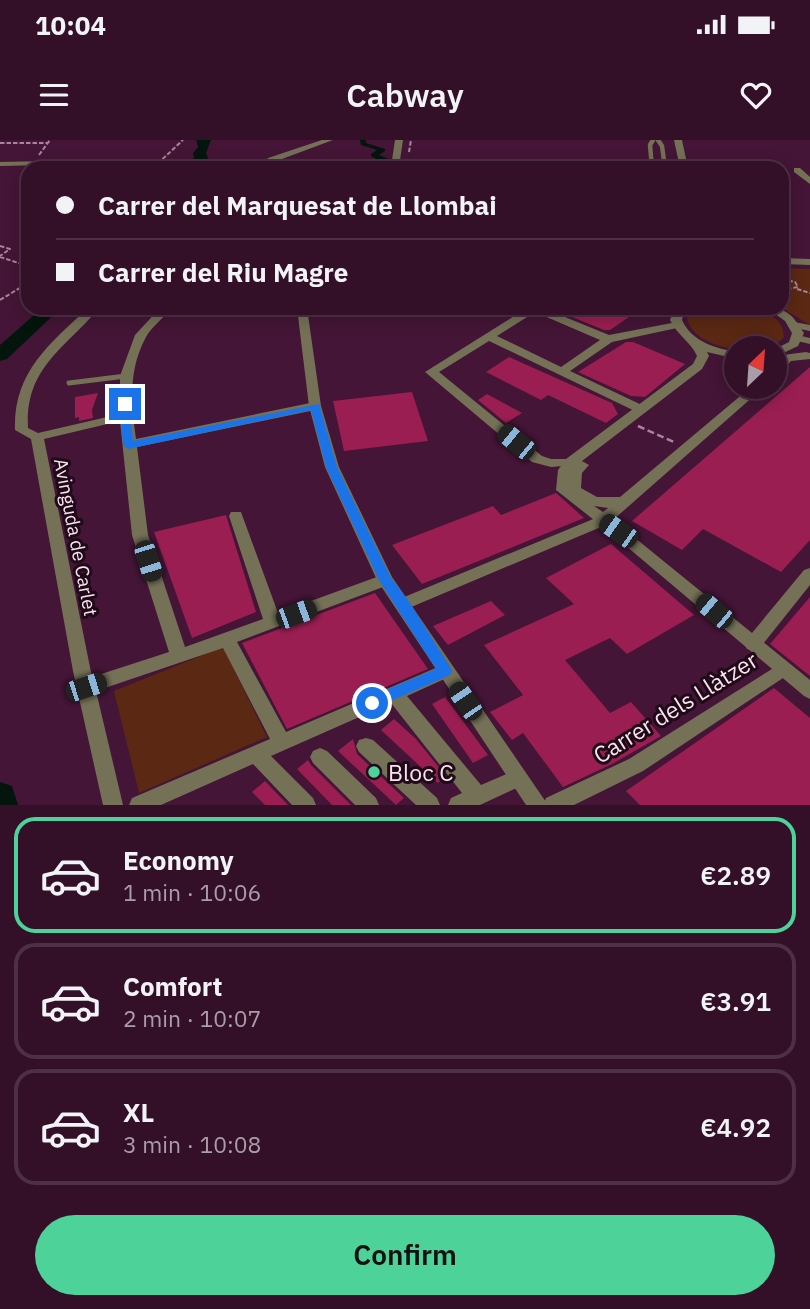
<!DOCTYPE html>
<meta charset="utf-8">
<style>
:root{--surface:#331028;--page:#3e1e34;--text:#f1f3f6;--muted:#a99da8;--line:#4e3045;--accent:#4dd39a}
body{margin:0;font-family:"IBM Plex Sans",sans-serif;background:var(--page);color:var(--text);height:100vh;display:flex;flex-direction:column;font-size:26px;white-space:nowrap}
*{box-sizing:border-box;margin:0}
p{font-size:23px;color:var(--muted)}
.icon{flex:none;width:38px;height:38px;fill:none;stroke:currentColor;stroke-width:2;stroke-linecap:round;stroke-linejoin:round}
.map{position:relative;height:665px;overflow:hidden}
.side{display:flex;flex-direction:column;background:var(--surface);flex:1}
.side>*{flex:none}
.banner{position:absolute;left:21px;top:21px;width:768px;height:154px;border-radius:21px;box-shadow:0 4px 18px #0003,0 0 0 2px var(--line);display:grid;align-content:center;height:154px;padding:0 35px;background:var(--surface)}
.needle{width:46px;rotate:25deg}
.fabs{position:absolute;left:724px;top:196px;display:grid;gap:14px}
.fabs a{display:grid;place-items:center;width:63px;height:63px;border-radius:50%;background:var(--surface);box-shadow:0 4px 18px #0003,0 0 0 2px var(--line);font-size:35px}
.end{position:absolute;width:32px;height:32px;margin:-16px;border:9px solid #1a73e8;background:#fff;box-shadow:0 0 0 4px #fff}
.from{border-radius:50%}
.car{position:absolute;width:21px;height:42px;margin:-21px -10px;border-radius:9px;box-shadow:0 0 5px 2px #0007;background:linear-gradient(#222 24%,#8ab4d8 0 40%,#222 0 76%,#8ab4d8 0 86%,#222 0)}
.banner b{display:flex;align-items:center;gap:24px;height:66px;font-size:26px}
.banner b+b{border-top:2px solid var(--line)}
.banner i{width:18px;height:18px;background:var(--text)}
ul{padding:12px 0 0;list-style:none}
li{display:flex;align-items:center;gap:21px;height:116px;margin:0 14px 10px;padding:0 21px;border:4px solid var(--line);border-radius:21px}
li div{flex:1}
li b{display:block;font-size:26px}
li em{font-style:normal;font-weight:600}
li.active{border-color:var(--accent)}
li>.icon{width:63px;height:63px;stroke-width:1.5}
.button{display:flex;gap:14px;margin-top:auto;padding:14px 35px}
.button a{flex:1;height:80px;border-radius:42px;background:var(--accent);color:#111;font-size:28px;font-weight:600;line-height:80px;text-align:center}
.status{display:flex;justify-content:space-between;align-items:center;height:49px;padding:0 35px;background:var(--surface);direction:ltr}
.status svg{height:19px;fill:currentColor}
header{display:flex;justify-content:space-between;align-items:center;height:91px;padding:0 35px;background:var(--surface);font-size:32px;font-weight:600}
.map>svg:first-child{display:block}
.green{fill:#5b2813}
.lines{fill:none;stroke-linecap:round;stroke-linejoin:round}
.canal{fill:#03150c;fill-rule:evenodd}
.river{fill:#03150c;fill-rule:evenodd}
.building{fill:#9a1e51}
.path-far1{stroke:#a8859c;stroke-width:2;stroke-dasharray:4.5 2;stroke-linecap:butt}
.path{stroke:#a8859c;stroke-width:2.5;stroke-dasharray:7 3.5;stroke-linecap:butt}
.service-far1{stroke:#747157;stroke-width:4.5}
.service{stroke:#747157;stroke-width:5}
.minor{fill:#747157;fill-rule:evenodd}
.tertiary{fill:#747157;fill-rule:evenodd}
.route{fill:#1a73e8}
.poi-dot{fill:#4dd39a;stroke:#1f0a18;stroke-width:2.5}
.labels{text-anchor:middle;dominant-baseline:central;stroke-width:6;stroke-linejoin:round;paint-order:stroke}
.street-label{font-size:19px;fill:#fbe2f1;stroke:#1f0a18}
.near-street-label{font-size:23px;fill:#fbe2f1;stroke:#1f0a18}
.near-poi-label{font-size:23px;fill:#fbe2f1;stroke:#1f0a18;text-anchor:start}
</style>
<div class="status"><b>10:04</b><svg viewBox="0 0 49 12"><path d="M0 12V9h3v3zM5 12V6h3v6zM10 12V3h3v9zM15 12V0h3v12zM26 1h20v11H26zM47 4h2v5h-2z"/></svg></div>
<header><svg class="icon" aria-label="menu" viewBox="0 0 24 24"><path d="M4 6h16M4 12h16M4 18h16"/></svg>Cabway<svg class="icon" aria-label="heart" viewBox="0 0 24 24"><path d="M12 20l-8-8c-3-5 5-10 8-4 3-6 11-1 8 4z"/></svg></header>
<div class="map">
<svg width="810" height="665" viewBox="0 0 810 665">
<rect width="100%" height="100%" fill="#441536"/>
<path class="green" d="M782,128L810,129V185L782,168Z
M696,168C721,168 782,159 784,197C766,220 693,211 687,178Z
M223,507L267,597L139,653L114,551Z"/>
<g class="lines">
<path class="canal" d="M360,0H366V3L385,9V11L379,15L391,20V24H385L371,16V14L377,10L361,5Z"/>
<path class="river" d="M196,0H211L206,13L208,18L199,28H185L194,18L193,13L198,7Z
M42,168H61L7,219L0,221V205Z
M0,642L12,646L18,665H0Z"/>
</g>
<path class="building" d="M550,168H642L610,190H604Z
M626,202H633L685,224L645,257L631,256L578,232Z
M509,217L612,263L618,274L606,283L548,255L541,260L486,232Z
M810,227V400L781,432L703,389L682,410L632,381Z
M412,252L428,301L344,311L333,261Z
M98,253L92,270L93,278L79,281V277L75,278V257Z
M487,254L522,273L506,283L478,260Z
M556,353L584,378L422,444L392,405L493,366L501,375Z
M226,375L256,472L192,498L154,392Z
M611,404L694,475L627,514L610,498L565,520L610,573L631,562L661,596L612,624L563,647L523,593L512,600L490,572L523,555L484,505L574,464L546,438Z
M375,453L428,529L287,589L242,503Z
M810,457V536L770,504Z
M491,461L505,475L448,505L433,486Z
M774,548L810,578V665H640L626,651Z
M445,557L488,615L473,623L432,564Z
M394,579L416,599L446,636L438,643L381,590Z
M353,599L357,614L404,658L396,665L338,611Z
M308,620L311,625L351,665H332L297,629Z
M265,641L288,665H265L252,652Z"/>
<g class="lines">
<path class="path-far1" d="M0,3H48
M409,12L411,0
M39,15L50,0
M408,19V24L416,28
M153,28L183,0
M0,106L10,109L0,116
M0,117L28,126
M782,139L795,142L798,147L782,150
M797,149L810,153
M0,160L28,143"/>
<path class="path" d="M638,286L676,303"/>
<path class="service-far1" d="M658,0L662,6L665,28
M652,28L650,5L653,0"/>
<path class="service" d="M69,243L126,236"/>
<path class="minor" d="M322,0H333L274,22L269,28H261L268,18Z
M674,0H682L688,28H680Z
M92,20L109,28H98L91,24L0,26V22Z
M794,28H800L810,37V44L794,32Z
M782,118L810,119V125L782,124Z
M88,168H99C65,209 25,227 28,288L38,293L120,274V236L135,195L160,168H171C164,178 152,186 146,197C128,230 131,264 136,299L315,262L321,266L315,270L137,307L148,395L185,507L263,479L229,376L231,372H241L278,473L385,434L391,436L393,440L391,444L237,502L286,592L445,524L451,526L454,531L451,536L407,556L481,645L518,629L525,632L528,638L525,644L480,665H448L451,658L462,653L391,563L271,616L313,658L316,665H292L253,624L161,665H129L132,658L270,599L223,508L96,551L123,665H103L73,531L31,299L15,290C13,233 49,204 88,168ZM120,281L132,395L169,512L92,537L44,299Z
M527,168H543L609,195L677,182L683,185L677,188L612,202L570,231L644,266L645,269L639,273L489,201L439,232L542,316L551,319H576L578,322L576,325L551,327L532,322L425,232ZM535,172L600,200L561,227L497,196Z
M794,182L810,185V191L790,187V183Z
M797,195L810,198V204L793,200L791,198Z
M603,375L610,380L608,384L409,468L403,470L397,468L395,464L397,460Z
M810,428V445L759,509L753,511L747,509L744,504L747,499L804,430Z
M783,522L789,524L792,529L789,534L643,631L574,665H543L546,658L629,619Z
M366,598L373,600L437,658L440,665H416L359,612L356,606L359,600Z
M320,608L327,611L376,658L379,665H355L313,623L310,617L313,611Z"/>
<path class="tertiary" d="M395,0H403L400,20L393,28H385L392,20Z
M297,168H307L321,266L339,327L392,437L548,665H526L377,440L325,327L309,266Z
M675,168H685L682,180C692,202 715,208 737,212V219L707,212L709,216L702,229L582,321L589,325L582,333L581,348L597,357H620L751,247H764L613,380L810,540V559L804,556L613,395L556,350L558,330L566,319L693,224L697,216C691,202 677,195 670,180ZM594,366L608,368L603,372Z
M767,168C788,168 793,176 804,193L798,206L775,217V209L789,202L792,193L785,181Z
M806,212L810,213V219L791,221L779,235L775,236V224L783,215Z"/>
</g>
<path class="route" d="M125,261L130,264L133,301L319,264L337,327L391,438L408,460L450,527L452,531L450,535L377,567H367L364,563L367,558L436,529L379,440L326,327L311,270L128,309L123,305L120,264Z"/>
<circle class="poi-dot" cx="374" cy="632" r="7"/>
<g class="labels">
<g class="street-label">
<text transform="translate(76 397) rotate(79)">Avinguda de Carlet</text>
</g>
<g class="near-street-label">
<text transform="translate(675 567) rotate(-32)">Carrer dels Llàtzer</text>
</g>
<g class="near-poi-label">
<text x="388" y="632">Bloc C</text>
</g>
</g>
</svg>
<div class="fabs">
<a><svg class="needle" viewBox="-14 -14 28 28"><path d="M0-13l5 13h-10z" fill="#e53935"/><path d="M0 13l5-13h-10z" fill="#a99da8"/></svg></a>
</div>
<i class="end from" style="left:372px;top:563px"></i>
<i class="end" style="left:125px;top:264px"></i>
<i class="car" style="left:516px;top:302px;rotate:309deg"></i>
<i class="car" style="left:618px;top:391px;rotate:305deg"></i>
<i class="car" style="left:148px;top:421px;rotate:162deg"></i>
<i class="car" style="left:714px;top:471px;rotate:310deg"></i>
<i class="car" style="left:296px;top:474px;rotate:70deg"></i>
<i class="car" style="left:86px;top:547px;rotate:72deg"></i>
<i class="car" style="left:465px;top:561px;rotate:326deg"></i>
<div class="banner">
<b><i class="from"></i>Carrer del Marquesat de Llombai</b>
<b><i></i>Carrer del Riu Magre</b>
</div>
</div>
<section class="side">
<ul>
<li class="active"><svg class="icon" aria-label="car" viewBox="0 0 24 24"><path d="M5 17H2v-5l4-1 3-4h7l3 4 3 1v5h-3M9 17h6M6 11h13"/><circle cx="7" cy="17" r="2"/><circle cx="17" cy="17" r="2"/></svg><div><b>Economy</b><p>1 min · 10:06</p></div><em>€2.89</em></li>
<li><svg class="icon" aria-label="car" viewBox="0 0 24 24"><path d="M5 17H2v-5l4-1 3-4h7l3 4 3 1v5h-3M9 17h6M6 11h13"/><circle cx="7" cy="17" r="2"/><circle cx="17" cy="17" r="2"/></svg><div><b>Comfort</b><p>2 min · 10:07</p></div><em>€3.91</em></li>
<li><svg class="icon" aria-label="car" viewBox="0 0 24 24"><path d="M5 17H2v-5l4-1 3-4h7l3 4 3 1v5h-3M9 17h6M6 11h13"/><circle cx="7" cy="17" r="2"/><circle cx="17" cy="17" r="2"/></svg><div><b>XL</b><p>3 min · 10:08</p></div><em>€4.92</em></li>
</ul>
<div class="button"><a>Confirm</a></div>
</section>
